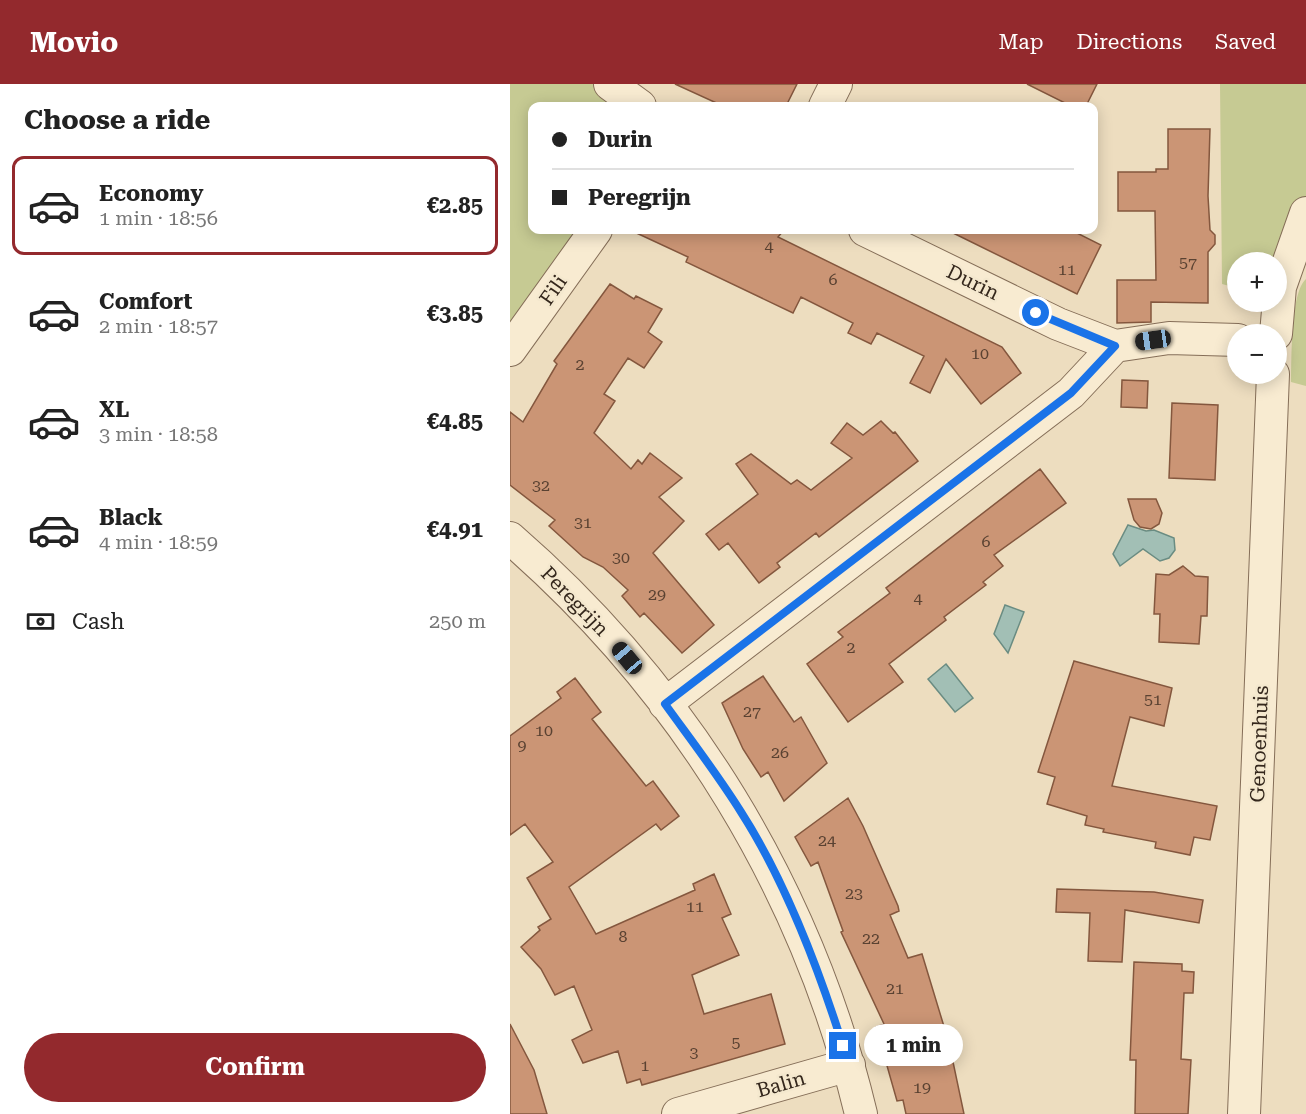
<!DOCTYPE html>
<meta charset="utf-8">
<style>
:root{--surface:#fff;--page:#f6f6f6;--text:#222;--muted:#767676;--line:#e0e0e0;--accent:#93292d}
body{margin:0;font-family:"Roboto Serif",serif;background:var(--page);color:var(--text);height:100vh;display:flex;flex-direction:column;font-size:22px;white-space:nowrap}
*{box-sizing:border-box;margin:0}
p{font-size:20px;color:var(--muted)}
.icon{flex:none;width:33px;height:33px;fill:none;stroke:currentColor;stroke-width:2;stroke-linecap:round;stroke-linejoin:round}
.map{position:relative;flex:1;overflow:hidden}
.side{display:flex;flex-direction:column;background:var(--surface);width:510px}
.side>*{flex:none}
.banner{position:absolute;left:18px;top:18px;width:570px;height:132px;border-radius:12px;box-shadow:0 3px 15px #0003;display:grid;align-content:center;height:132px;padding:0 24px;background:var(--surface)}
.tools{position:absolute;left:717px;top:168px;display:grid;gap:12px}
.tools a{display:grid;place-items:center;width:60px;height:60px;border-radius:50%;background:var(--surface);box-shadow:0 3px 15px #0003;font-size:30px}
.end{position:absolute;width:27px;height:27px;margin:-14px;border:8px solid #1a73e8;background:#fff;box-shadow:0 0 0 3px #fff}
.from{border-radius:50%}
.bubble{position:absolute;height:42px;border-radius:21px;background:var(--surface);box-shadow:0 3px 15px #0003;font-size:20px;font-weight:700;line-height:42px;text-align:center}
.car{position:absolute;width:18px;height:36px;margin:-18px -9px;border-radius:8px;box-shadow:0 0 4px 2px #0007;background:linear-gradient(#222 24%,#8ab4d8 0 40%,#222 0 76%,#8ab4d8 0 86%,#222 0)}
.banner b{display:flex;align-items:center;gap:21px;height:57px;font-size:22px}
.banner b+b{border-top:2px solid var(--line)}
.banner i{width:15px;height:15px;background:var(--text)}
ul{padding:0;list-style:none}
li{display:flex;align-items:center;gap:18px;height:99px;margin:0 12px 9px;padding:0 12px;border:3px solid transparent;border-radius:12px}
li div{flex:1}
li b{display:block;font-size:22px}
li em{font-style:normal;font-weight:700}
li.current{border-color:var(--accent)}
li>.icon{width:54px;height:54px;stroke-width:1.5}
h2{padding:0 24px;font-size:27px;line-height:72px}
.pay{display:flex;align-items:center;gap:15px;height:66px;padding:0 24px;font-size:22px}
.pay p{margin-inline-start:auto}
.action{display:flex;gap:12px;margin-top:auto;padding:12px 24px}
.action a{flex:1;height:69px;border-radius:36px;background:var(--accent);color:#fff;font-size:24px;font-weight:700;line-height:69px;text-align:center}
header{display:flex;align-items:center;gap:36px;box-sizing:border-box;height:84px;padding:0 30px;background:var(--accent);color:#fff}
header strong{font-size:28px}
nav{display:flex;gap:33px;margin-inline-start:auto;font-size:21px}
main{display:flex;flex:1;min-height:0}
.map>svg:first-child{display:block}
.green{fill:#c6ca93}
.water{fill:#a2bfb5;stroke:#6a8c82;stroke-width:1.5}
.building{fill:#cb9575;stroke:#84573e;stroke-width:1.5}
.lines{fill:none;stroke-linecap:round;stroke-linejoin:round}
.minor-casing{stroke:#856e58;stroke-width:34}
.minor{stroke:#f8ebd1;stroke-width:32}
.route{stroke:#1a73e8;stroke-width:8}
.labels{text-anchor:middle;dominant-baseline:central;stroke-width:5;stroke-linejoin:round;paint-order:stroke}
.number-label{font-size:16px;fill:#5a4232}
.street-label{font-size:20px;fill:#34271c;stroke:#f4e8ce}
</style>
<header>
<strong>Movio</strong>
<nav><a>Map</a><a>Directions</a><a>Saved</a></nav>
</header>
<main>
<section class="side">
<h2>Choose a ride</h2>
<ul>
<li class="current"><svg class="icon" aria-label="car" viewBox="0 0 24 24"><path d="M5 17H2v-5l4-1 3-4h7l3 4 3 1v5h-3M9 17h6M6 11h13"/><circle cx="7" cy="17" r="2"/><circle cx="17" cy="17" r="2"/></svg><div><b>Economy</b><p>1 min · 18:56</p></div><em>€2.85</em></li>
<li><svg class="icon" aria-label="car" viewBox="0 0 24 24"><path d="M5 17H2v-5l4-1 3-4h7l3 4 3 1v5h-3M9 17h6M6 11h13"/><circle cx="7" cy="17" r="2"/><circle cx="17" cy="17" r="2"/></svg><div><b>Comfort</b><p>2 min · 18:57</p></div><em>€3.85</em></li>
<li><svg class="icon" aria-label="car" viewBox="0 0 24 24"><path d="M5 17H2v-5l4-1 3-4h7l3 4 3 1v5h-3M9 17h6M6 11h13"/><circle cx="7" cy="17" r="2"/><circle cx="17" cy="17" r="2"/></svg><div><b>XL</b><p>3 min · 18:58</p></div><em>€4.85</em></li>
<li><svg class="icon" aria-label="car" viewBox="0 0 24 24"><path d="M5 17H2v-5l4-1 3-4h7l3 4 3 1v5h-3M9 17h6M6 11h13"/><circle cx="7" cy="17" r="2"/><circle cx="17" cy="17" r="2"/></svg><div><b>Black</b><p>4 min · 18:59</p></div><em>€4.91</em></li>
</ul>
<div class="pay"><svg class="icon" aria-label="cash" viewBox="0 0 24 24"><path d="M3 7h18v10H3z"/><circle cx="12" cy="12" r="2"/></svg>Cash<p>250 m</p></div>
<div class="action"><a>Confirm</a></div>
</section>
<div class="map">
<svg width="796" height="1030" viewBox="0 0 796 1030">
<rect width="100%" height="100%" fill="#edddbf"/>
<path class="green" d="M0,0H83L114,22H22V146H72L0,251Z
M710,0H796V137L760,178H728L727,204L712,200Z
M796,195V302L781,298C782,275 780,209 796,195Z"/>
<path class="water" d="M618,441L636,447L644,446L664,454L665,466L659,474L650,477L633,465L610,482L603,470Z
M495,521L514,528L498,569L484,550Z
M436,580L463,614L445,628L418,595Z"/>
<path class="building" d="M165,0H287L276,22H213Z
M517,0H587L576,22H561Z
M658,45H700L698,112L700,146L705,151V160L698,168V219L641,218V238L607,239V196H646L645,127H608V88H646V85H658Z
M120,146H274L268,153L492,263L511,289L471,320L436,275L420,309L400,299L414,272L367,249L361,260L338,249L343,239L291,213L283,229L176,178L178,173Z
M437,146H561L591,161L567,210Z
M100,200L124,215L126,212L152,225L138,248L152,258L134,284L118,274L94,310L105,317L84,349L121,385L128,376L132,380L140,369L172,394L149,413L174,437L143,469L204,541L172,569L134,529L130,533L112,512L118,506L93,483L73,473L39,442L45,436L0,401V328L13,338L47,280L44,277Z
M612,296L638,297L637,324L611,323Z
M662,319L708,321L705,396L659,394Z
M371,337L383,349L385,348L408,377L309,453L306,449L267,479L270,483L249,499L218,459L209,466L196,450L248,410L226,380L241,370L281,400L287,396L301,406L342,374L321,359L337,339L353,351Z
M530,385L556,419L484,471L493,482L473,498L476,501L434,533L436,536L379,580L393,598L338,638L297,580L333,553L328,548L380,509L376,504Z
M618,415H646L652,429L649,440L641,445L630,443L624,436Z
M673,482L685,492L698,493L697,532H691L689,560L649,558L650,530H644L646,490L659,491Z
M564,577L662,604L654,642L620,633L602,702L707,722L700,756L684,753L680,771L645,764L646,758L593,748L594,745L575,741L577,732L537,720L545,693L528,688Z
M253,592L284,638L291,633L317,679L274,717L258,688L251,693L233,665L212,619Z
M65,594L91,628L82,635L136,702L143,697L169,732L151,746L146,740L59,803L86,850L185,806L183,800L204,790L221,830L212,834L229,871L182,891L194,930L261,910L275,960L132,1001L130,995L117,999L108,967L73,979L62,956L82,946L64,902L45,911L31,885L11,863L30,846L28,843L41,835L17,794L43,778L15,740L0,751V652L51,614L47,608Z
M338,714L353,742L388,822L389,827L380,831L398,874L412,870L439,959L454,1030H396L393,1016L387,1017L366,943L374,940L331,848L333,847L308,778L301,782L285,753Z
M547,805L644,808L693,816L689,839L615,826L612,878L578,877L580,829L546,828Z
M624,878L672,880V887L684,888L683,909H674L671,975L681,976L678,1030H625L626,976H620Z
M0,940L24,986L37,1030H0Z"/>
<g class="lines">
<defs>
<path id="minor" d="M100,0L130,22
M315,22L326,0
M355,146L548,240L605,262
M766,250L770,203L796,129
M0,266L86,146
M0,454C175,606 297,805 351,1030
M155,620L561,309L605,262L659,254L728,256
M168,1030L339,981
M734,1030L763,290"/>
</defs>
<use href="#minor" class="minor-casing"/>
<use href="#minor" class="minor"/>
</g>
<g class="lines">
<path class="route" d="M333,962C309,886 274,795 231,728C208,691 181,656 155,620L561,309L605,262L526,229"/>
</g>
<g class="labels">
<g class="number-label">
<text x="259" y="162">4</text>
<text x="678" y="178">57</text>
<text x="557" y="185">11</text>
<text x="323" y="195">6</text>
<text x="470" y="269">10</text>
<text x="70" y="280">2</text>
<text x="31" y="401">32</text>
<text x="73" y="438">31</text>
<text x="476" y="457">6</text>
<text x="111" y="473">30</text>
<text x="147" y="510">29</text>
<text x="408" y="514">4</text>
<text x="341" y="563">2</text>
<text x="643" y="615">51</text>
<text x="242" y="627">27</text>
<text x="34" y="646">10</text>
<text x="12" y="661">9</text>
<text x="270" y="668">26</text>
<text x="317" y="756">24</text>
<text x="344" y="809">23</text>
<text x="185" y="822">11</text>
<text x="113" y="852">8</text>
<text x="361" y="854">22</text>
<text x="385" y="904">21</text>
<text x="226" y="958">5</text>
<text x="184" y="968">3</text>
<text x="135" y="981">1</text>
<text x="412" y="1003">19</text>
</g>
<g class="street-label">
<text transform="translate(463 198) rotate(26)">Durin</text>
<text transform="translate(43 206) rotate(-55)">Fili</text>
<text transform="translate(65 517) rotate(46)">Peregrijn</text>
<text transform="translate(749 660) rotate(-88)">Genoenhuis</text>
<text transform="translate(271 1000) rotate(-16)">Balin</text>
</g>
</g>
</svg>
<div class="tools">
<a>+</a>
<a>−</a>
</div>
<i class="end from" style="left:526px;top:229px"></i>
<i class="end" style="left:333px;top:962px"></i>
<div class="bubble" style="left:354px;top:940px;width:99px">1 min</div>
<i class="car" style="left:643px;top:256px;rotate:262deg"></i>
<i class="car" style="left:117px;top:574px;rotate:320deg"></i>
<div class="banner">
<b><i class="from"></i>Durin</b>
<b><i></i>Peregrijn</b>
</div>
</div>
</main>
